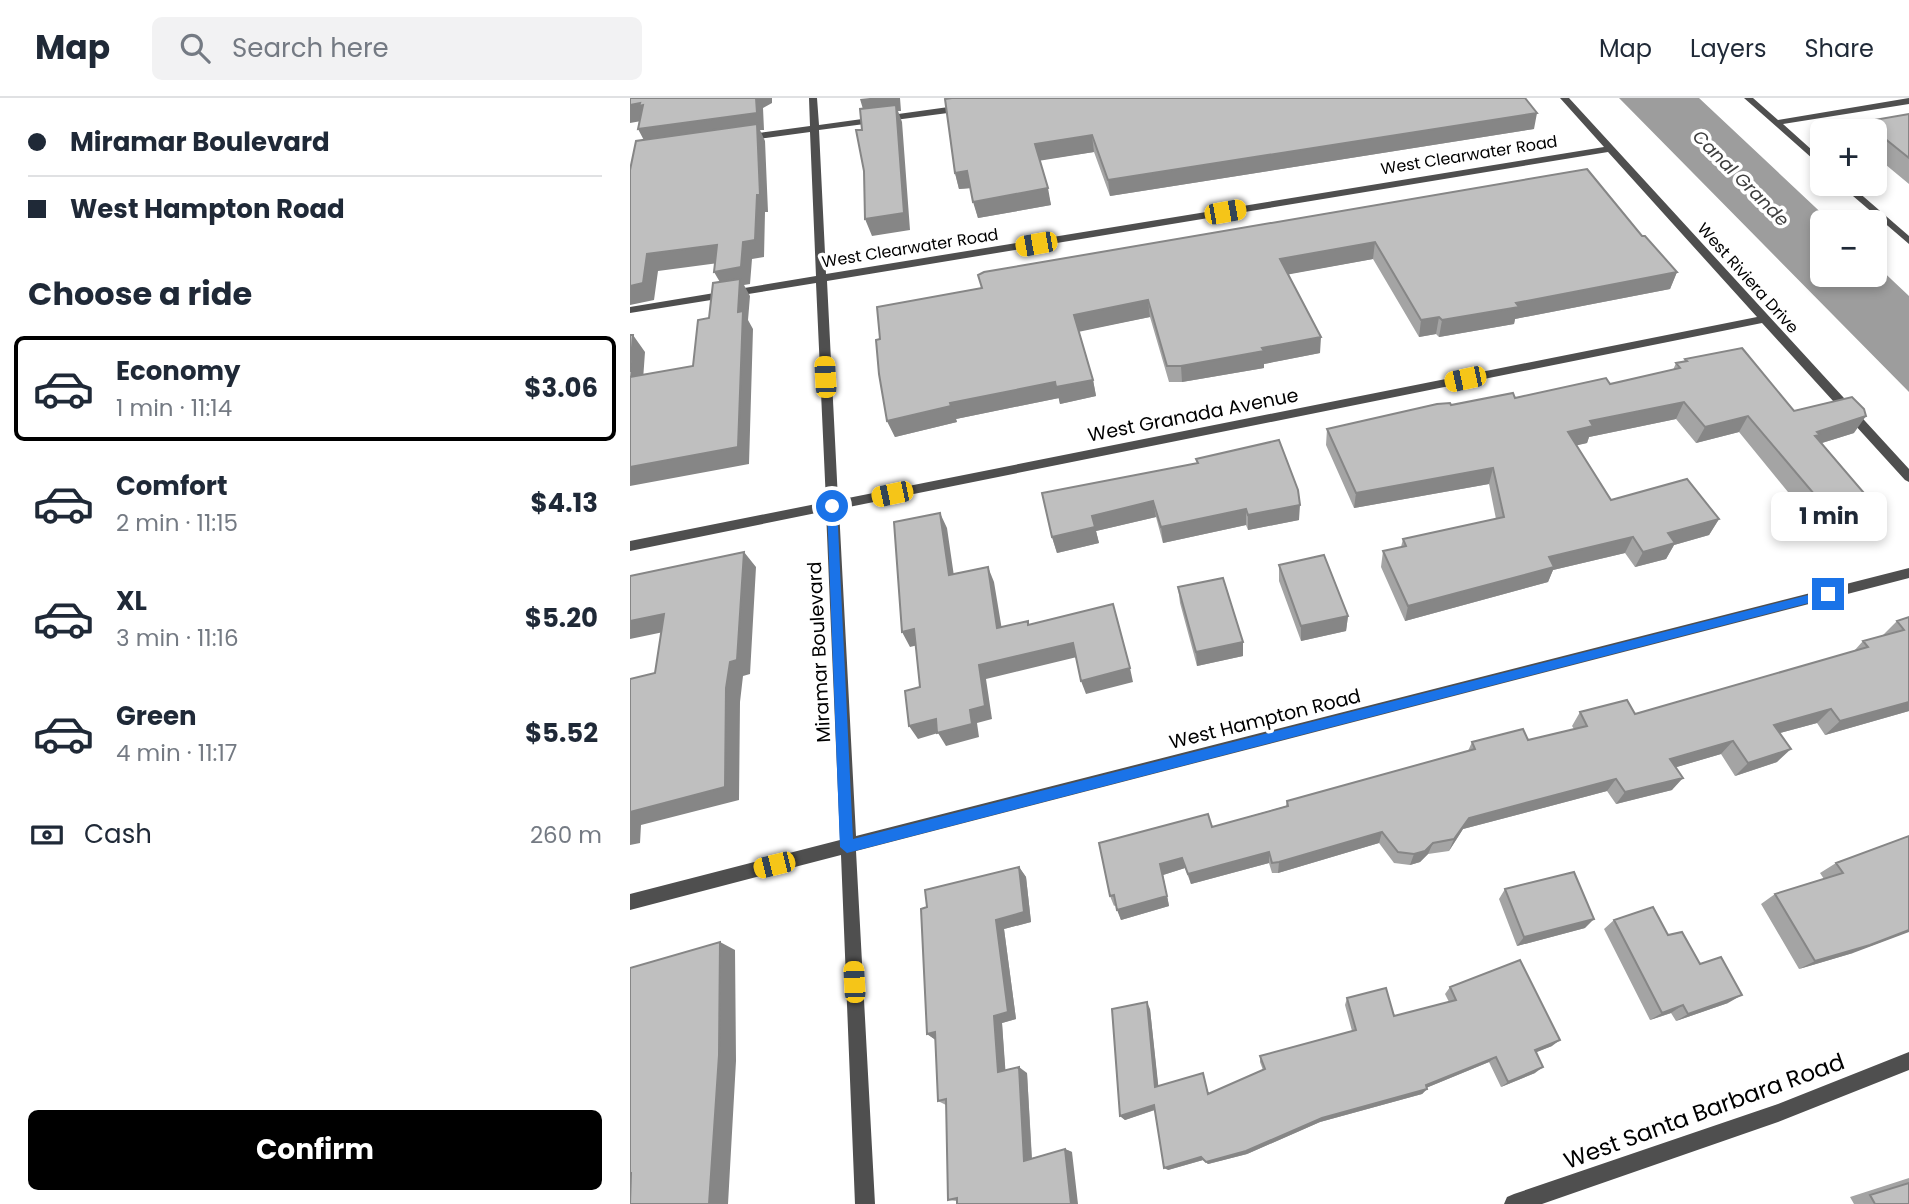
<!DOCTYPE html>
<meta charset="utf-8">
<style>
:root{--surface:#fff;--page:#f2f2f3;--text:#1f2937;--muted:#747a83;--line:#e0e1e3;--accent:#000}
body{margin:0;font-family:Poppins,sans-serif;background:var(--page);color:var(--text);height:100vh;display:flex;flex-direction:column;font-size:26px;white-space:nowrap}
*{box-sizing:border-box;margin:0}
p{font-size:23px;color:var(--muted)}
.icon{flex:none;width:38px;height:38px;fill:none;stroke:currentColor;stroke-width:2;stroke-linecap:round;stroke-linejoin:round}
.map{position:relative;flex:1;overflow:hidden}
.panel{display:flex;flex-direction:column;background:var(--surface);width:630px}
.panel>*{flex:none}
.top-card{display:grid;align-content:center;height:154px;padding:0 28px;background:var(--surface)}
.buttons{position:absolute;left:1180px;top:21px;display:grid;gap:14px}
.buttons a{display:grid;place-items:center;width:77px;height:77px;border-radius:10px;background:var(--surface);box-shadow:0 4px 10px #0003;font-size:35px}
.end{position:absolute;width:32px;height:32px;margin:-16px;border:9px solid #1a73e8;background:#fff;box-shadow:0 0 0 4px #fff}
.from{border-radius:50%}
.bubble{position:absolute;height:49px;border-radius:10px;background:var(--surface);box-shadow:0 4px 10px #0003;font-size:23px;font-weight:700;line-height:49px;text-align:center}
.car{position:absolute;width:21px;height:42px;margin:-21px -10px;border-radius:9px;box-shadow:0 0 5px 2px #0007;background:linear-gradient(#f5c518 24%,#345 0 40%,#f5c518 0 76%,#345 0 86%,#f5c518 0)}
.top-card b{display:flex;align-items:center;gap:24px;height:66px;font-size:26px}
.top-card b+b{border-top:2px solid var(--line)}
.top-card i{width:18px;height:18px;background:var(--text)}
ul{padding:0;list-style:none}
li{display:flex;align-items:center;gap:21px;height:105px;margin:0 14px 10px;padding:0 14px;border:4px solid transparent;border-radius:10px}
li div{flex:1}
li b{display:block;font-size:26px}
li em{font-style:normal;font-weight:700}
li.on{border-color:var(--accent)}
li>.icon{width:63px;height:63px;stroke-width:1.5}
h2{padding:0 28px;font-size:32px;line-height:84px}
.pay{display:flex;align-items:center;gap:18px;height:77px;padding:0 28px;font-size:26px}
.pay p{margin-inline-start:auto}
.primary-button{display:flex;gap:14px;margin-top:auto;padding:14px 28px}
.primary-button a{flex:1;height:80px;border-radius:10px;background:var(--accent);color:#fff;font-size:28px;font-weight:700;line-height:80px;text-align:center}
header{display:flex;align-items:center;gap:42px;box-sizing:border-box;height:98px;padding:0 35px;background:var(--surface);border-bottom:2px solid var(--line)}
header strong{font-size:33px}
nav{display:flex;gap:38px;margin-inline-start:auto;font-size:24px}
.search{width:490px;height:63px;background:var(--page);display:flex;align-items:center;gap:18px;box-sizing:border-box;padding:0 24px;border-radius:10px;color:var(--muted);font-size:26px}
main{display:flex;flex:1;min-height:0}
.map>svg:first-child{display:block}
.water{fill:#9d9d9d}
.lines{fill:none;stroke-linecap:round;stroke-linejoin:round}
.street{fill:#4f4f4f;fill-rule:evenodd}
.wall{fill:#a4a4a4}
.shaded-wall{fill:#868686}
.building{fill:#bfbfbf;stroke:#868686;stroke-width:2}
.route{fill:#1a73e8}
.labels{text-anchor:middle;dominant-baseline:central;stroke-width:7;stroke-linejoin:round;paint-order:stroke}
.far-street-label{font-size:16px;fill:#000;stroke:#fff}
.far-water-label{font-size:18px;font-style:italic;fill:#3e3e3e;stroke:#fff}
.street-label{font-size:19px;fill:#000;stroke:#fff}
.near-street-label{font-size:23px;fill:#000;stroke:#fff}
</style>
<header>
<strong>Map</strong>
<div class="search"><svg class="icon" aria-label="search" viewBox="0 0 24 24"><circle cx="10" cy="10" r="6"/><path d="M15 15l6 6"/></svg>Search here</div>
<nav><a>Map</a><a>Layers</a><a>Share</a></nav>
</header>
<main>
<section class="panel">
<div class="top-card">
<b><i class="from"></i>Miramar Boulevard</b>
<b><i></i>West Hampton Road</b>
</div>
<h2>Choose a ride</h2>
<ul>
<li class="on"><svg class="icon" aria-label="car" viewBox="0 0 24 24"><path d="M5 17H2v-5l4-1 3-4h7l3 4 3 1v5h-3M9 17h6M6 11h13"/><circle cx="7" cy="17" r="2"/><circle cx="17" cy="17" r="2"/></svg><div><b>Economy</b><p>1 min · 11:14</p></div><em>$3.06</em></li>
<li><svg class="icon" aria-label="car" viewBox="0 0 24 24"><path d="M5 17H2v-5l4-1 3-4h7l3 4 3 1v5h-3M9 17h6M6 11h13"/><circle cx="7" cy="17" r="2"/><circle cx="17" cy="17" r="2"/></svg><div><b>Comfort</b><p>2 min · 11:15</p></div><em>$4.13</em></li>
<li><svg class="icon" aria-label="car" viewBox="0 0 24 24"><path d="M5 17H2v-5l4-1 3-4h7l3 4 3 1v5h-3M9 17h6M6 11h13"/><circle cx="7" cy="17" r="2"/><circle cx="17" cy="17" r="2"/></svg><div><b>XL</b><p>3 min · 11:16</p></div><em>$5.20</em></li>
<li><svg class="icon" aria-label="car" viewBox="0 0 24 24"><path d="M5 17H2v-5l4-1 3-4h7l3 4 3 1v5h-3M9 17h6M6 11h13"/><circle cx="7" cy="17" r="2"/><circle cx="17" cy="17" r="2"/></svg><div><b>Green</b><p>4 min · 11:17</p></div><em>$5.52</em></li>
</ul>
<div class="pay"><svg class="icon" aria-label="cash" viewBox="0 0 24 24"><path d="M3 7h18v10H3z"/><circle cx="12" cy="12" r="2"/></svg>Cash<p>260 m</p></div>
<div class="primary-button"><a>Confirm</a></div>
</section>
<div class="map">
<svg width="1279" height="1106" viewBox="0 0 1279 1106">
<rect width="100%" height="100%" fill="#fff"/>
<path class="water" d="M989,0H1069L1201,124H1192V177H1244V165L1279,198V294Z"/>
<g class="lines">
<path class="street" d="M179,0H187L189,27L333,7L337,10L333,13L189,32L196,176L974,49L930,0H939L1279,371V384L1275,382L1132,225L209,411L226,738L1279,470V480L226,753L245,1106H225L211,757L0,812V796L210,742L196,413L0,453V443L196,404L186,185L0,215V209L186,178L180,34L114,43L110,40L114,37L180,28ZM978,54L1127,219L208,402L197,183Z
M1114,0H1123L1148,22L1279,0V6L1153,26L1192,61V69Z
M1209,86H1219L1279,138V146Z
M1279,954V972L1148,1024L912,1106H874L877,1099L884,1096L1148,1006Z"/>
</g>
<path class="wall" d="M315,1L904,31L480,98L464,54L410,62L421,107L348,120L340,90L329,91L325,75Z
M1279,16V86L1244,57V33H1234L1238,27L1242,26L1244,22Z
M957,71L1012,138L1047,174L1040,191L885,221L884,226L809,239L806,236L789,239L743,161L658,176L690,255L634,266V270L552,284H539L520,219L449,233L463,282L466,298L430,306L429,300L326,321L327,324L265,339L257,323L250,241L352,190Z
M1055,261L1164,313L1224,335L1192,345L1246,409L1233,424L1189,432L1109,334L1066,345L1046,321L959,339L957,345L946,347L981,402L1089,421L1079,437L1044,447L1036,461L1005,469L995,455L923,472L918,484L775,523L751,469L753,453L771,449L773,441L866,421L859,386L724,410L696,347L697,331L885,300L980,286L1043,272L1046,265L1054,264Z
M566,361L669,422L618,432L616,427L533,445L526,419L466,433L469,445L427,455L422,439L567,365Z
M649,467L718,518L716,533L671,543L649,483Z
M548,489L613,544V558L567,568L550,505Z
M1279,519V613L1195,637L1187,625L1150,635L1147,664L1105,678L1091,656L1046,669L1042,692L986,706L977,693L833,731L819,753L798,756L790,764L780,767L764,765L749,745L648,775H642L639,765L561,786L555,770L533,777L539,808L491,822L486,807L484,808L480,798L582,729L656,708L657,703L838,653L842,644L898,642L944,631L942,628L950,614L1005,616L1224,553L1233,543L1252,538L1267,523Z
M1279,738L1223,855L1169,871L1131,806L1145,796L1194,781L1190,775L1206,765Z
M389,769L396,779L401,824L374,831L386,921L372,925L375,972L397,975L402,1060L435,1051L442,1054L327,1103L318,1102L316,1007L308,1003L306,942L297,936V809Z
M875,791L955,830L887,848L869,801Z
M984,822L1038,837L1070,866L1098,905L1046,923L1041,915L1020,922L974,831Z
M820,889L922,948L906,954L905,975L871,989L859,964L796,990L797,991L792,996L690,1024L617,1056L578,1066L573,1062L538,1072L525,1012L495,1022L490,1018L520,911L528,988L573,975L578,996L633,972L630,964V958L722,933L715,907L717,900L764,918L819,904L815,896Z
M1279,1080V1106H1224L1220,1099Z"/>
<path class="shaded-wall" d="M126,0H142V5L133,10L134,32H130L135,43L138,114H135L134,159L122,161L120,186L114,187L120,198L118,222L123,231L119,366L0,388V369L108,349L94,191L84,174L113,144L17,48L8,31Z
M240,0H270L271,13H268L272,24L280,132L242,138L235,121V18L230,1Z
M10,5L13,7L17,22L0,25V7Z
M907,15L904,31L480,98L478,82Z
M462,37L464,54L408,63L405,46Z
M337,73L342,90L329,91L325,75Z
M418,90L421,107L348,120L343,104Z
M745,144L743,161L650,178V161Z
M87,147L96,164L28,173L24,202L0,207V188L17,156Z
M1047,174L1040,191L885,221L884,226L809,239L812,222L886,205Z
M518,202L520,219L448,234L444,217Z
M809,219L806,236L789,239L791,222Z
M3,237L15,254L12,296L0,280Z
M691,239L690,255L634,266V270L552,284L551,268L632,250Z
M463,282L466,298L430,306L426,289Z
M425,284L429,300L326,321L327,324L265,339L257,323L320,305Z
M1054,304L1046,321L959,339L957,345L932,351L938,334L960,323Z
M1118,318L1109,334L1066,345L1075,329Z
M1236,318L1224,335L1182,348L1187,334Z
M863,370L859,386L724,410L726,395Z
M523,403L526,419L466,433L469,445L427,455L422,439L462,418Z
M670,407L669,422L618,432V417Z
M616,411V427L533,445L531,429Z
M310,415L317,430L326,492L319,477Z
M1089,421L1079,437L1044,447L1036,461L1005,469L1013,454L1038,435Z
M1003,439L995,455L923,472L918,484L775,523L778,508L919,459Z
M114,454L126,469L120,576L113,578L110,604L109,702L11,727L10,745L0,747V714L96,590Z
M358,469L364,484L374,544L367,530Z
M34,516L48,531L0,541V523Z
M718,518L716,533L671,543V528Z
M284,531L292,546L280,549L272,534Z
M613,544V558L567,568L566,554Z
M443,545L447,559L356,581L362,621L347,625L349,639L316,648L308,635L288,641L279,628L340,612L349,567Z
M500,570L503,584L456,596L451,583Z
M1279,604V613L1195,637L1210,623Z
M1201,611L1187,625L1131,640L1144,627Z
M1103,643L1091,656L1030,674L1040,661Z
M1161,651L1147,664L1105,678L1118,665Z
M1053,680L1042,692L986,706L995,694Z
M986,681L977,693L833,731L819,753L824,741L839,720Z
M752,734L749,745L648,775L649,764Z
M803,745L798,756L790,764L780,767L784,756Z
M639,754V765L561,786L558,776Z
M552,760L555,770L533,777L539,808L491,822L487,812L530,766Z
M389,769L396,779L401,824L374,831L386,921L372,925L376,980L368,974L364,918L366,822Z
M964,821L955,830L887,848L894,839Z
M1279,832V834L1223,855L1169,871L1185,863Z
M90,844L105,852L106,963L98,1106H79Z
M1112,897L1098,905L1046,923L1058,916Z
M517,904L520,911L529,994L525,989Z
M1053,907L1041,915L1020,922L1032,915Z
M305,934L307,943L297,936Z
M930,942L922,948L897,958L905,952Z
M866,959L859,964L791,992L796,987Z
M389,969L397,975L402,1066L394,1063Z
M913,969L905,975L871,989L878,984Z
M797,991L792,996L690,1024L617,1056L578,1066L576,1064L692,1020Z
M524,1007L527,1011L495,1022L490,1018Z
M435,1051L442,1054L448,1106H441Z
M571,1059L573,1062L538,1072L534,1070Z"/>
<path class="building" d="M0,0H126L127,15L8,31L13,7L9,8L10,5L0,7Z
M322,0H895L907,15L478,82L462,37L405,46L418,90L343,104L337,73L325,75L315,1Z
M266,7L274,115L235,121L234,73L226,32H232L230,11Z
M1279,16V60L1238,27L1248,25L1244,22Z
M127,26L130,97H127L125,142L113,144L111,169L84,174L87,147L17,156L13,185L0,188V72L6,43Z
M957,71L1012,138H1015L1047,174L886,205L889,209L812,222L809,219L791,222L745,144L650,161L691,239L632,250L634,253L551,268H537L518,202L444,217L463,282L426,289L425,284L320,305L321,308L257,323L249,276L246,242L250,241L247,209L352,190L348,177L354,174Z
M110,181L108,214L113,213L108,349L0,369V279L63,268L68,222L79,220L83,185Z
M0,237H3L0,274Z
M1112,250L1164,313L1222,299L1234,311L1236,318L1187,334L1190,337L1185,338L1246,409L1201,416L1118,318L1075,329L1054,304L960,323L963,328L938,334L981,402L1057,381L1089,421L1038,435L1045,445L1013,454L1003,439L919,459L924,469L778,508L753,453L776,448L773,441L874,419L863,370L726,395L697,331L807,306L820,305L821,307L883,295L885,300L976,280L980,286L1050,270L1046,265L1057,263L1055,261Z
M649,342L668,392L670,407L618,417L616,411L531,429L523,403L462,418L465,429L422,439L412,395L568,365L566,361Z
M310,415L319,477L358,469L367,530L398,523V527L483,506L500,570L451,583L443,545L349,567L355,608L340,612L342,626L307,635L306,621L279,628L275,593L290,589L284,531L272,534L264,424Z
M114,454L107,562L100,564L96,590L95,689L0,714V581L25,575L34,516L0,523V478Z
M694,457L718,518L671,528L649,467Z
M593,480L613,544L566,554L548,489Z
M1279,519V604L1210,623L1201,611L1144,627L1161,651L1118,665L1103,643L1040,661L1053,680L995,694L986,681L839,720L824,741L803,745L795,753L784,756L768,754L752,734L649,764L642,765L639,754L558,776L552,760L530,766L537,798L487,812L484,797L480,798L469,745L578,716L582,729L658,708L657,703L845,651L842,644L893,631L898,642L957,628L950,614L997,602L1005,616L1238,549L1233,543L1274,532L1267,523Z
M1279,738V832L1240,847L1185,863L1145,796L1213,775L1206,765Z
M389,769L394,814L366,822L378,914L364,918L368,974L389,969L394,1063L435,1051L441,1106H327V1100L318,1102L316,1001L308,1003L305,934L297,936L291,811L297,809L295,792Z
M944,774L964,821L894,839L875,791Z
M1023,809L1038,837L1052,834L1070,866L1091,859L1112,897L1058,916L1053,907L1032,915L984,822Z
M90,844L89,957L79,1106H0L1,1075H0V870Z
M890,862L930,942L905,952L913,969L878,984L866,959L796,987L797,991L692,1020L616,1053L576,1064L571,1059L534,1070L524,1007L490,1018L482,911L517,904L525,989L573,975L578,996L635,971L630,958L726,932L717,900L756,890L764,918L826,902L820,889Z
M1279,1085V1106H1245L1240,1097Z"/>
<path class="route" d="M202,404L207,408L223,741L1198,492L1203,496L1198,500L217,755L210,749L197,408Z"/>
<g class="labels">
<g class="far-street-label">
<text transform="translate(839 57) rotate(-9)">West Clearwater Road</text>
<text transform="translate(280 150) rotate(-9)">West Clearwater Road</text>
<text transform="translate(1118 180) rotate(48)">West Riviera Drive</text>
</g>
<g class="far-water-label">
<text transform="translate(1111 80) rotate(45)">Canal Grande</text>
</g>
<g class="street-label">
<text transform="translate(563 317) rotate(-11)">West Granada Avenue</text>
<text transform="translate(189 554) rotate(-93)">Miramar Boulevard</text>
<text transform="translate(635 621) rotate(-14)">West Hampton Road</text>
</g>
<g class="near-street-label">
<text transform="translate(1074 1013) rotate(-20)">West Santa Barbara Road</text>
</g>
</g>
</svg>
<div class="buttons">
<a>+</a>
<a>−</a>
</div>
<i class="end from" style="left:202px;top:408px"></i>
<i class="end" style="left:1198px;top:496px"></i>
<div class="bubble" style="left:1141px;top:394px;width:116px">1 min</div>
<i class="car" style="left:595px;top:114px;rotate:80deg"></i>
<i class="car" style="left:406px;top:146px;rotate:260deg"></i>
<i class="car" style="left:195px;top:279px;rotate:357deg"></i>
<i class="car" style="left:835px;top:281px;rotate:258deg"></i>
<i class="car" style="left:262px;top:396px;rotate:258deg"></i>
<i class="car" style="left:144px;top:767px;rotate:256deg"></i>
<i class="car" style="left:224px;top:884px;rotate:357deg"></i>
</div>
</main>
